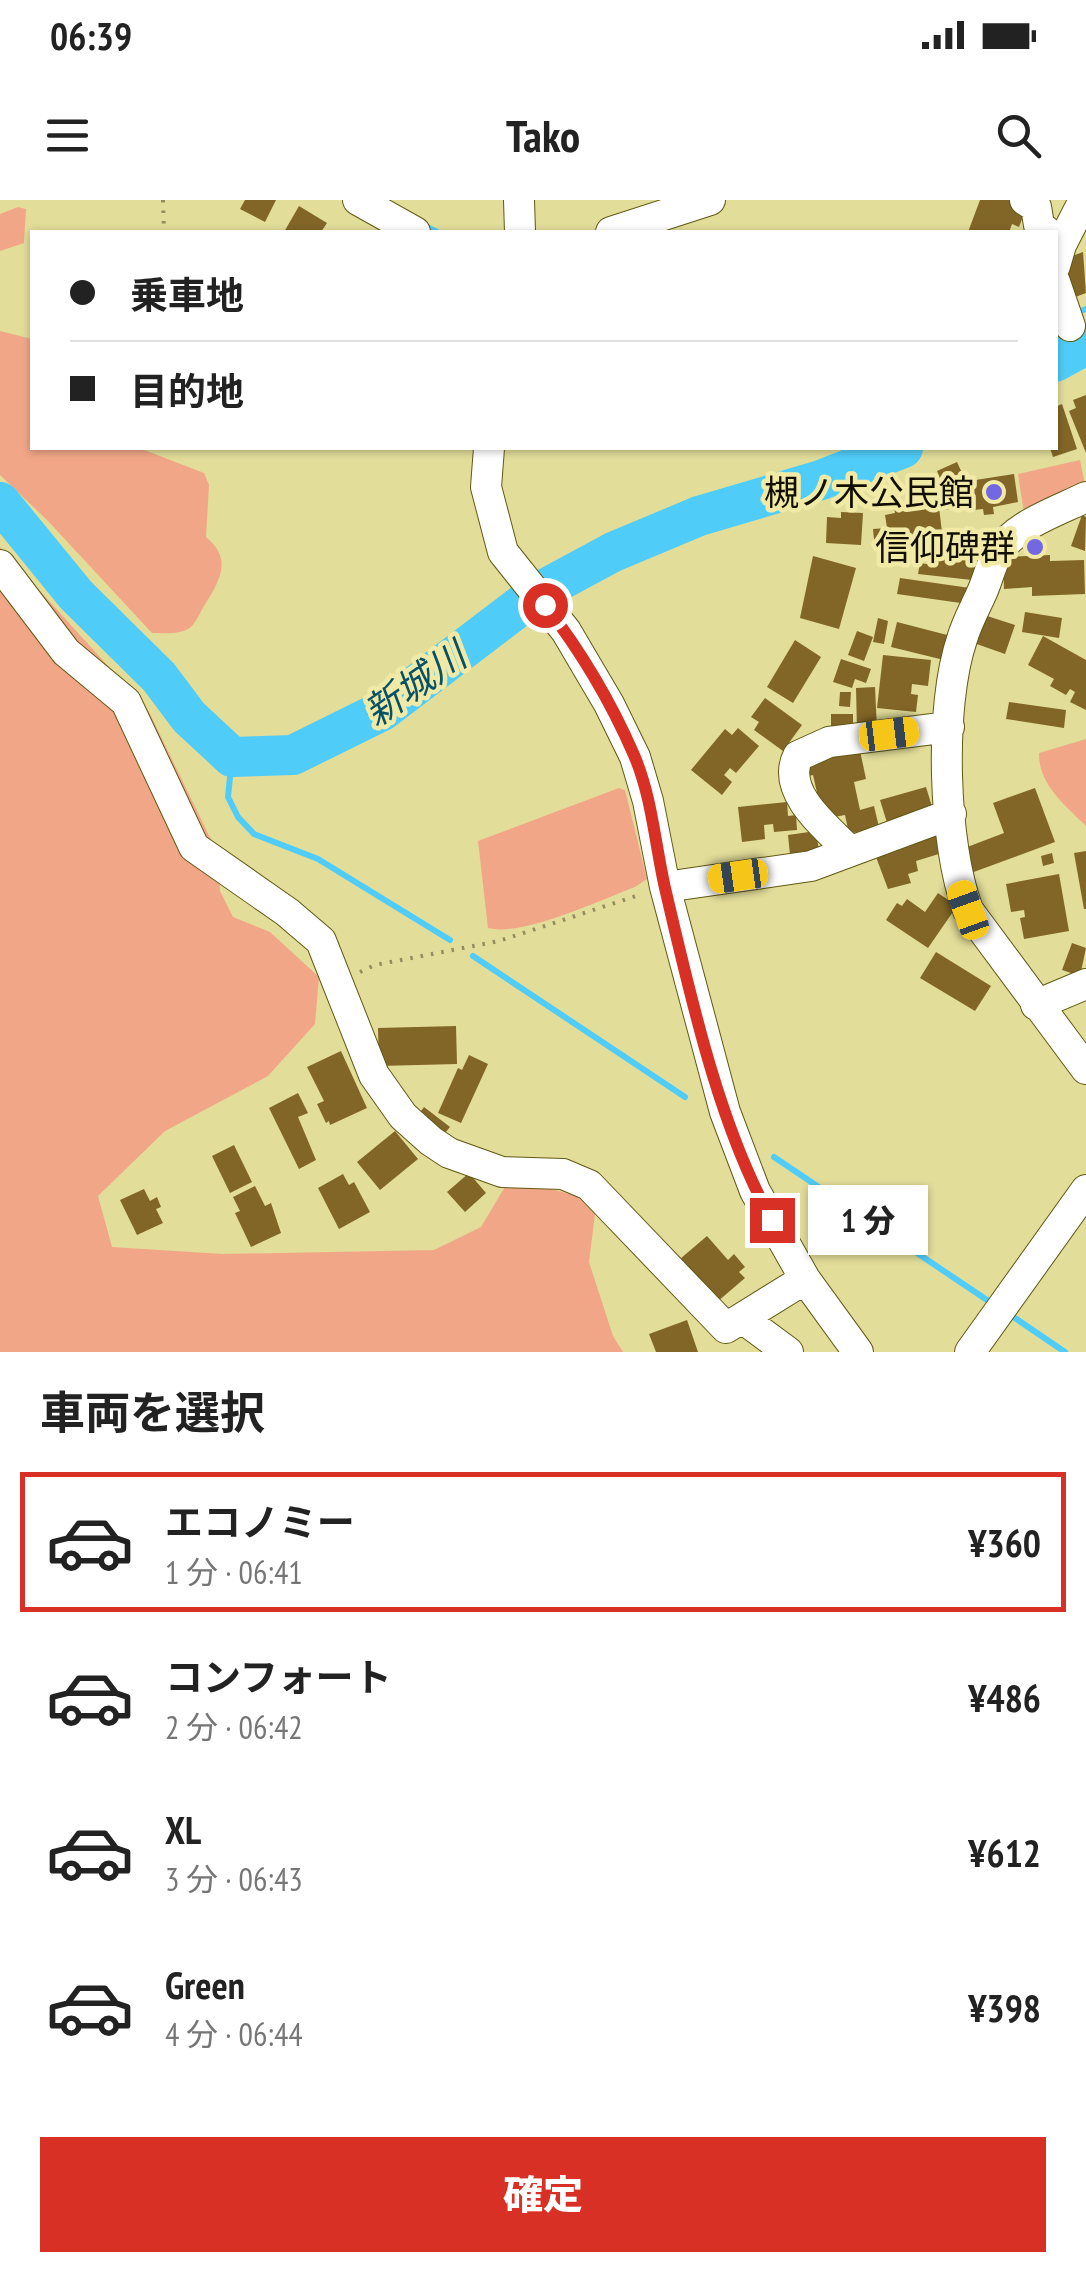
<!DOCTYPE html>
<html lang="ja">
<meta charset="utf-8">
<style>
:root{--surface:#fff;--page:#f2f2f2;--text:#222;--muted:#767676;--line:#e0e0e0;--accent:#d93025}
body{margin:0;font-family:"PT Sans Narrow","Noto Sans JP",sans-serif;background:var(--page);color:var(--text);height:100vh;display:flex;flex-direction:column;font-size:38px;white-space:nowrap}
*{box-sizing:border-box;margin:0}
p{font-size:32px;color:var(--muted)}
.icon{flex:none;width:55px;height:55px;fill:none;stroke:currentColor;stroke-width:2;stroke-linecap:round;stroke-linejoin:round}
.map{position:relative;height:1152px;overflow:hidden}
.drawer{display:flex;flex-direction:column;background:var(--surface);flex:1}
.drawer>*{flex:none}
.hud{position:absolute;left:30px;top:30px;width:1028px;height:220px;border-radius:0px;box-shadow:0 2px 8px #0004;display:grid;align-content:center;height:220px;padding:0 40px;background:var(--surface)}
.end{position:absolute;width:45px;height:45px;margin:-22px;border:12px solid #d93025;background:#fff;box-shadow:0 0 0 5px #fff}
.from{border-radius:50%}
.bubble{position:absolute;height:70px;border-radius:0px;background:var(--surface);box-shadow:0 2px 8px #0004;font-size:32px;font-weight:800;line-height:70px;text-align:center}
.car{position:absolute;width:30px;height:60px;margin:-30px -15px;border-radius:12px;box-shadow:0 0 8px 2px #0007;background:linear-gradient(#f5c518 24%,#345 0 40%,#f5c518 0 76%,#345 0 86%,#f5c518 0)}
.hud b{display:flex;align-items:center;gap:35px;height:95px;font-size:38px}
.hud b+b{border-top:2px solid var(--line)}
.hud i{width:25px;height:25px;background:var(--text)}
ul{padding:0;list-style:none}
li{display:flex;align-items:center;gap:30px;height:140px;margin:0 20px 15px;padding:0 20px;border:5px solid transparent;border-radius:0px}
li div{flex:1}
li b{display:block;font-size:38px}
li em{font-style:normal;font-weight:800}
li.on{border-color:var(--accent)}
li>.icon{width:90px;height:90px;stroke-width:1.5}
h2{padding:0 40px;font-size:45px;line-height:120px}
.button{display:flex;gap:20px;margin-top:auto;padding:20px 40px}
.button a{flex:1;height:115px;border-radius:0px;background:var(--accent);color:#fff;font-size:40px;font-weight:800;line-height:115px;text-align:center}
.status{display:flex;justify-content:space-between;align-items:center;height:70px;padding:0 50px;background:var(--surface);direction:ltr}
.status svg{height:28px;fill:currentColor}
header{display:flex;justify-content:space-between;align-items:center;height:130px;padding:0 40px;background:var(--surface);font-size:45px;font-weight:800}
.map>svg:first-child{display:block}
.green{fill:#f1a787}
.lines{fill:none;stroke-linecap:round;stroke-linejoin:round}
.stream{stroke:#4fcdf8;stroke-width:6}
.river{stroke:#4fcdf8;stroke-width:40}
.building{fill:#826627}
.minor-casing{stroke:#605913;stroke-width:32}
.path{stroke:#928d5e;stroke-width:4;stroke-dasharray:2.5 8;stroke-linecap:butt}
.minor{stroke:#fff;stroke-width:30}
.route{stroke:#d93025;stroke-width:12}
.poi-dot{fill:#7467e2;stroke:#f0eaa6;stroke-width:4}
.labels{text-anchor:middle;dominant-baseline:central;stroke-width:9;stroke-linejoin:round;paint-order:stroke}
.poi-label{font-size:35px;fill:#120f00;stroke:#f0eaa6;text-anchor:end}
.water-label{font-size:38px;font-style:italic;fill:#075268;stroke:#f0eaa6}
</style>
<div class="status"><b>06:39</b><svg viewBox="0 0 49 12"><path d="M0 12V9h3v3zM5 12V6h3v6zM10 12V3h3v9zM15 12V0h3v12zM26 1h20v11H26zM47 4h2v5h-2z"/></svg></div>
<header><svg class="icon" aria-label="menu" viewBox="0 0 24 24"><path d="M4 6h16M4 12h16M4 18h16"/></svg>Tako<svg class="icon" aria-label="search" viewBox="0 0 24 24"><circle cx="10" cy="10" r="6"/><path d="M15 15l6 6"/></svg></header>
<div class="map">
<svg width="1086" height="1152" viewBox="0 0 1086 1152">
<rect width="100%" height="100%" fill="#e2dd99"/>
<path class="green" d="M18,7L26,9L24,43L0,51V14Z
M0,131L32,139V248H139L204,273L209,285L206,337C233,359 220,381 204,406C200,413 196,422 191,427C181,435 164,433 152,433L48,321L0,275Z
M1080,260L1085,285L1024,313L1018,274Z
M0,347L148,510L218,654L220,691L233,717L270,732L319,777L315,824L268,876L165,931L98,996L112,1047L223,1054L434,1050L481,1027L506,985L527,983L578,996L595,1014L589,1062L613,1136L623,1152H0Z
M1086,539V626C1066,606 1038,584 1039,553Z
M619,588L625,590L647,679L635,687C600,700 523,737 488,728L478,641Z"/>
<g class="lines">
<path class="stream" d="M425,26L437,32
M1083,110L1086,109
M232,557L228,597L238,617L254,634L318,659L450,740
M473,756L685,897
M774,957L990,1102
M1009,1114L1065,1152"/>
<path class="river" d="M1055,162L1086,145
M0,302L76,395L159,477L189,517L232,557L293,555L382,511L537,393L613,352L699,316L821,280L903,248"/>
</g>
<path class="building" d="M245,0H276L265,22L240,9Z
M980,0H1011L1027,6L1019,27L1012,24L1009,32H968Z
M299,6L327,23L321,32H284Z
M1083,52L1086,93L1070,99L1061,60Z
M1086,195V253L1069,211L1076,208L1073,200Z
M1062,204L1077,249L1053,257L1050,248H1055V207Z
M957,262L962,273L941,281L937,271Z
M1014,274L1018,302L993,307L994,314L984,315L983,309L974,310L969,281Z
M961,282L964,307L943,310L939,285Z
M938,299L942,332L921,339L922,344L875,350L873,329L887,328L885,315L895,313L894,305Z
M841,312L863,313L861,345L826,343L827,317L841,318Z
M1082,315L1086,317L1085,351L1071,346Z
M1027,338H1042V351H1028Z
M961,339L986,342L981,381L918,374L920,363L933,365L934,356L951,357L953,344H961Z
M1050,355V361L1084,360L1085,394L1032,396V387L1004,389L1003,357Z
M813,356L856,368L839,429L800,418Z
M900,378L970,388L968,404L897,394Z
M1025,412L1062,418L1059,438L1022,432Z
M981,414L1015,425L1005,454L971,442Z
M878,418L888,421L884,444L873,442Z
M897,422L951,436L944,460L891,447Z
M857,431L873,437L864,461L848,455Z
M1043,436L1086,460V510L1070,502L1075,492L1070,489L1066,495L1050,486L1054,479L1028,465Z
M795,440L821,457L793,503L767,487Z
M883,455L931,460L928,486L912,484L911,494L918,495L916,512L877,508Z
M841,459L871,469L866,483L855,479L852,488L833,482Z
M875,487L877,529L857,530L856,488Z
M840,492H851L850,507L839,506Z
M765,498L802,525L783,551L754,530L759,522L751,517Z
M1009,502L1066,510L1064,528L1006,519Z
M831,514H853V532H831Z
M738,528L759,546L736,573L730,568L724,575L732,582L722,595L691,570L725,529L732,535Z
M858,541L866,579L854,582L860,610L874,606L879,627L849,634L845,615L823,619L813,575L799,578L797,565Z
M926,587L934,613L888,626L880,600Z
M1035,588L1055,642L971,673L962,649L1004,633L993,603Z
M787,602L788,616L796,615L797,630L774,632L773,624L764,625L765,639L742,642L738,607Z
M816,631L819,651L790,655L788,635Z
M936,631L942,653L916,661L918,671L908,674L911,683L888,689L873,649Z
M1086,651V709H1084L1074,653Z
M1052,653L1054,663L1043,666L1041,656Z
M1059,674L1069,731L1024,739L1020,718L1025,717L1024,710L1011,712L1006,684Z
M938,693L957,706L928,748L886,720L897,703L902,706L907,699L925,712Z
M1072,743L1086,748L1080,776L1062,770Z
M936,752L991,786L975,811L920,778Z
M456,826L457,864L379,866L378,828Z
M341,851L367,908L330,925L329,921L326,923L317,904L324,901L307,867Z
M469,855L488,864L461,923L438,913L458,868L462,870Z
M298,893L308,913L298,917L316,960L299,969L269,908Z
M424,907L450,927L441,938L415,919Z
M395,931L418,959L380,990L357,962Z
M234,945L252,982L230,993L212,956Z
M469,973L486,993L465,1012L447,992Z
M343,974L349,985L354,982L370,1012L339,1029L318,988Z
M255,986L265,1006L271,1003L281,1033L251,1047L235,1013L240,1011L233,997Z
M144,989L150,1001L157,997L161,1007L156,1009L163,1023L137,1035L120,1000Z
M707,1036L728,1060L734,1054L745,1067L739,1072L745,1078L717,1102L680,1059Z
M687,1120L698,1152H656L649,1134Z"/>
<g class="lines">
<defs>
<path id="minor" d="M358,0L415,32
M519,0L520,32
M1025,0L1036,7L1039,25L1047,32
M611,32L710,0
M1055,66L1061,45L1084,0
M1055,82L1070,126
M489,248L486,287L503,352L566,431L609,504L635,557L648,601L665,687L725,912L755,991L805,1079L858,1152
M1086,297C1058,311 1014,325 997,354C991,365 988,378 983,390C976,406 967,422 962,439C939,507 943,643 968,710L1086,869
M0,365L66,452L126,502L194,647L287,712L321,741L374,875L403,916L431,941L449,953L502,972L563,974L589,985L726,1128L805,1079
M850,651C828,629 780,592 798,556L829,542L949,527
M665,687L811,666L951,614
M1036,805L1086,784
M742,1118L788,1152
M970,1152L1086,990"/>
</defs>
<use href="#minor" class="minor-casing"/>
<path class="path" d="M163,0L164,32
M360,772L375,765L499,741L639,695"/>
<use href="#minor" class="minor"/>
</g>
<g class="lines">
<path class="route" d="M545,405C580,450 611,502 634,555C652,597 655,644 665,688C690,794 719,927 772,1020"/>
</g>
<g class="poi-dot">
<circle cx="994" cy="292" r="10"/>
<circle cx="1035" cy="347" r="10"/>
</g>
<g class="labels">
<g class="poi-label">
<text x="974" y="292">槻ノ木公民館</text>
<text x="1015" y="347">信仰碑群</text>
</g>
<g class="water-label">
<text transform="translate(414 483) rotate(-35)">新城川</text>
</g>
</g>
</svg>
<i class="end from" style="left:545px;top:405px"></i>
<i class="end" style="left:772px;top:1020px"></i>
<div class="bubble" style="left:808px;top:985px;width:120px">1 分</div>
<i class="car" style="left:889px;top:534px;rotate:83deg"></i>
<i class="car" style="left:738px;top:676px;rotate:262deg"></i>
<i class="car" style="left:968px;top:710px;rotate:340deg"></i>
<div class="hud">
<b><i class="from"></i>乗車地</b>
<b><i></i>目的地</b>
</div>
</div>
<section class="drawer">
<h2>車両を選択</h2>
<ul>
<li class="on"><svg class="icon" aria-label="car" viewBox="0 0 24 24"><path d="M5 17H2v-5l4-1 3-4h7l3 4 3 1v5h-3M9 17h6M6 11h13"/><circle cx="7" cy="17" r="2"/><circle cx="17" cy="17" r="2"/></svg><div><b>エコノミー</b><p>1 分 · 06:41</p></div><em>¥360</em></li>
<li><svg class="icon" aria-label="car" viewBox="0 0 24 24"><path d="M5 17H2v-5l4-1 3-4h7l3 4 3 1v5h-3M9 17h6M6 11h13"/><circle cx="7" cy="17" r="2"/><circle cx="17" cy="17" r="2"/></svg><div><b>コンフォート</b><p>2 分 · 06:42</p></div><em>¥486</em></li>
<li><svg class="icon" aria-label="car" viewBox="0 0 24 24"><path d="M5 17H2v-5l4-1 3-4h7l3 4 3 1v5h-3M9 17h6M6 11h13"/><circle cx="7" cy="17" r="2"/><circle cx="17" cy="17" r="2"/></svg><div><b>XL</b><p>3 分 · 06:43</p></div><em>¥612</em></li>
<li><svg class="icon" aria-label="car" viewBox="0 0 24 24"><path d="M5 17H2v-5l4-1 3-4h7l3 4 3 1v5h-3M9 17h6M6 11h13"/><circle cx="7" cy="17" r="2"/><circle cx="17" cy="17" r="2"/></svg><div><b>Green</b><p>4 分 · 06:44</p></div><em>¥398</em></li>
</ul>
<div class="button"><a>確定</a></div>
</section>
